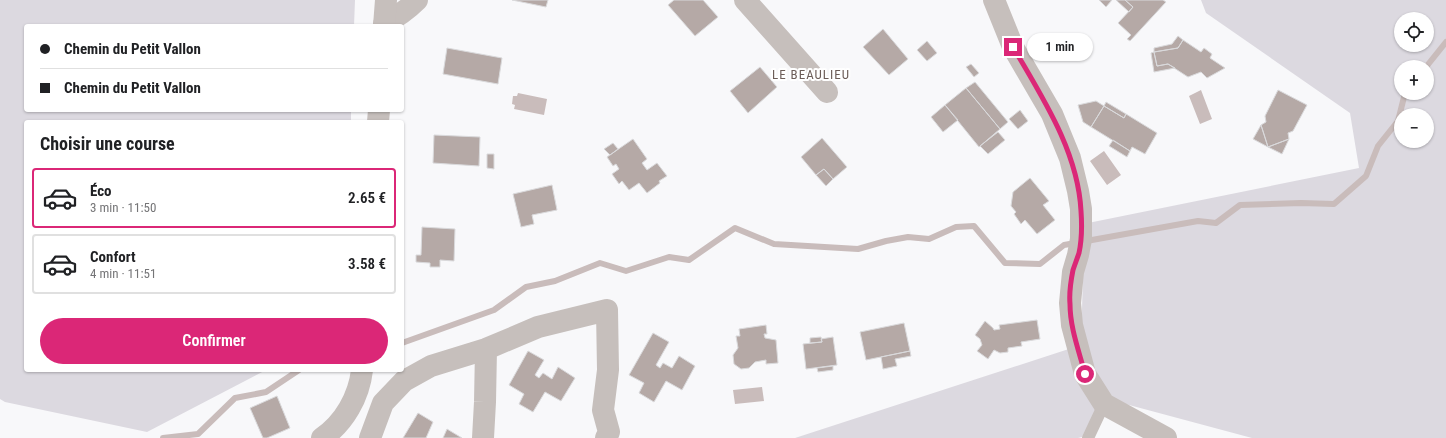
<!DOCTYPE html>
<html lang="fr">
<meta charset="utf-8">
<style>
:root{--surface:#fff;--page:#f2f2f2;--text:#202124;--muted:#757577;--line:#e0e0e0;--accent:#db2777}
body{margin:0;font-family:"Roboto Condensed",sans-serif;background:var(--page);color:var(--text);height:100vh;display:flex;flex-direction:column;font-size:15px;white-space:nowrap}
*{box-sizing:border-box;margin:0}
p{font-size:13px;color:var(--muted)}
.icon{flex:none;width:22px;height:22px;fill:none;stroke:currentColor;stroke-width:2;stroke-linecap:round;stroke-linejoin:round}
.map{position:relative;flex:1;overflow:hidden}
.drawer{position:absolute;left:24px;top:120px;width:380px;height:252px;display:flex;flex-direction:column;background:var(--surface);border-radius:4px;box-shadow:0 1px 3px #0004}
.drawer>*{flex:none}
.top-card{position:absolute;left:24px;top:24px;width:380px;height:88px;border-radius:4px;box-shadow:0 1px 3px #0004;display:grid;align-content:center;height:88px;padding:0 16px;background:var(--surface)}
.fabs{position:absolute;left:1394px;top:12px;display:grid;gap:8px}
.fabs a{display:grid;place-items:center;width:40px;height:40px;border-radius:50%;background:var(--surface);box-shadow:0 1px 3px #0004;font-size:20px}
.end{position:absolute;width:18px;height:18px;margin:-9px;border:5px solid #db2777;background:#fff;box-shadow:0 0 0 2px #fff}
.from{border-radius:50%}
.bubble{position:absolute;height:28px;border-radius:14px;background:var(--surface);box-shadow:0 1px 3px #0004;font-size:13px;font-weight:600;line-height:28px;text-align:center}
.top-card b{display:flex;align-items:center;gap:14px;height:38px;font-size:15px}
.top-card b+b{border-top:1px solid var(--line)}
.top-card i{width:10px;height:10px;background:var(--text)}
ul{padding:0;list-style:none}
li{display:flex;align-items:center;gap:12px;height:60px;margin:0 8px 6px;padding:0 8px;border:2px solid var(--line);border-radius:4px}
li div{flex:1}
li b{display:block;font-size:15px}
li em{font-style:normal;font-weight:600}
li.current{border-color:var(--accent)}
li>.icon{width:36px;height:36px;stroke-width:1.5}
h2{padding:0 16px;font-size:18px;line-height:48px}
.button{display:flex;gap:8px;margin-top:auto;padding:8px 16px}
.button a{flex:1;height:46px;border-radius:24px;background:var(--accent);color:#fff;font-size:16px;font-weight:600;line-height:46px;text-align:center}
.map>svg:first-child{display:block}
.green{fill:#dcd9e0;fill-rule:evenodd}
.water{fill:#c9bcbb}
.lines{fill:none;stroke-linecap:round;stroke-linejoin:round}
.stream{stroke:#c9bcbb;stroke-width:6}
.building{fill:#b5a9a6;stroke:#dadadc}
.service{stroke:#c6bfbc;stroke-width:12}
.minor{stroke:#c6bfbc;stroke-width:22}
.tertiary{stroke:#c6bfbc;stroke-width:22}
.route{stroke:#db2777;stroke-width:5}
.labels{text-anchor:middle;dominant-baseline:central;stroke-width:4;stroke-linejoin:round;paint-order:stroke}
.neighbourhood-label{font-size:13px;letter-spacing:1px;fill:#6c5d58;stroke:#fff}
</style>
<div class="map">
<svg width="1446" height="438" viewBox="0 0 1446 438">
<rect width="100%" height="100%" fill="#f8f8fa"/>
<path class="green" d="M0,0H355L354,26H26V110H351V122H26V370H266L147,432L5,402L0,399Z
M1201,0H1446V438H1252L1103,398L1082,437L1078,438H795L1081,345L1083,274L1088,223L1359,168L1350,113L1206,13ZM1401,19H1427V45H1401ZM1401,67H1427V93H1401ZM1401,115H1427V141H1401Z"/>
<path class="water" d="M1201,90L1212,119L1200,124L1189,96Z
M518,93L547,99L544,115L514,109L515,105L512,104L513,96H517Z
M1104,151L1121,175L1107,185L1090,161Z
M762,387L764,401L735,404L733,390Z"/>
<g class="lines">
<path class="stream" d="M1426,67L1446,42
M402,343L494,310L526,287L555,281L600,263L626,271L669,257L689,260L735,228L774,244L858,249L886,241L908,237L929,239L956,227L974,226L1005,263L1040,264L1064,245L1198,221L1216,223L1240,205L1301,203L1334,204L1366,176L1378,146L1398,121L1405,93
M163,438L198,434L235,398L266,392L299,370"/>
</g>
<path class="building" d="M512,0H548L546,7Z
M674,0H703L718,17L695,36L668,5Z
M1099,0H1112L1106,7Z
M1116,0H1125L1133,7L1129,12Z
M1125,0H1163L1166,2L1130,41L1127,39L1131,35L1118,23L1133,7Z
M883,29L908,59L889,75L863,47Z
M1178,36L1183,40L1178,48L1154,52V48L1172,44Z
M1183,40L1201,52L1204,48L1212,54L1210,58L1225,68L1207,78L1201,72L1188,77L1168,64L1157,66L1154,52L1178,48Z
M927,41L937,53L927,61L917,50Z
M447,48L502,58L498,84L443,74Z
M1154,52L1157,66L1168,64L1175,68L1154,72L1151,53Z
M971,64L979,73L974,77L966,67Z
M760,67L777,87L748,113L730,91Z
M975,82L1008,122L1000,129L966,88Z
M966,88L1000,129L979,147L945,105Z
M1278,90L1307,105L1293,131L1288,133L1289,139L1268,147L1261,125L1266,122L1265,116Z
M1096,101L1104,106L1091,127L1083,122L1078,105Z
M1106,102L1126,114L1124,118L1104,106Z
M945,105L958,120L943,132L931,117Z
M1104,106L1124,118L1126,114L1157,133L1145,154L1132,147L1130,151L1091,127Z
M1020,110L1028,121L1018,129L1009,119Z
M1261,125L1268,147L1253,139Z
M998,132L1005,140L988,154L980,146Z
M434,135L480,137L479,166L433,163Z
M822,138L847,167L833,179L824,169L816,175L801,157Z
M633,139L647,159L642,163L647,170L657,163L667,176L659,181L660,183L647,193L639,183L629,190L622,181L619,184L612,174L619,169L616,164L613,166L607,157Z
M1289,139L1282,154L1268,147Z
M1113,140L1130,151L1127,157L1109,146Z
M613,143L618,149L610,155L604,149Z
M487,154H494V169L487,168Z
M824,169L833,179L826,186L816,175Z
M1030,178L1049,201L1043,205L1055,220L1037,234L1025,220L1021,224L1014,214L1016,212L1011,206L1013,192Z
M552,185L557,210L532,215L534,224L521,227L513,194Z
M422,227L455,229L454,261L440,260V267H430V263L416,262V255H421Z
M1037,320L1040,339L1021,342L1022,346L1008,348V352L1000,353L994,350L988,359L977,351L982,345L980,339L975,335L985,321L993,328L994,330L1000,329L999,325Z
M904,323L910,351L866,360L860,332Z
M766,325L767,334H764L765,338L776,340L778,363L766,364V360L755,362L749,368L741,369L734,364L733,355L738,348L736,336H740L739,329Z
M653,333L669,342L656,365L660,368L663,363L672,368L679,356L695,366L682,390L666,381L654,402L639,393L644,383L629,375Z
M821,337L822,342L810,343V338Z
M833,337L837,365L806,369L803,344L822,342L821,339Z
M528,351L544,360L535,375L539,378L543,373L552,379L558,367L575,378L561,401L545,392L533,412L519,404L524,394L509,385Z
M910,351L911,356L895,359L897,366L883,369L881,357Z
M833,366V370L818,372L817,368Z
M277,396L290,428L267,438H263L250,408Z
M418,413L433,422L426,438H403Z
M447,429L462,438H443Z"/>
<g class="lines">
<path class="service" d="M1088,438L1104,404"/>
<path class="minor" d="M745,0L827,92
M994,0L1013,47L1052,114L1070,158L1078,191L1081,209V239L1078,255L1073,272L1070,303L1072,325L1085,374L1104,404L1166,438
M384,24C397,17 407,10 417,0
M370,438L383,403L404,381L431,366L486,349L538,327L607,310L608,370L603,410L609,432L606,438
M483,438L485,402L486,349"/>
<path class="tertiary" d="M384,26L386,0
M378,122L379,110
M322,438C344,423 359,397 362,370"/>
</g>
<g class="lines">
<path class="route" d="M1013,47C1042,97 1078,151 1081,211C1082,225 1082,239 1079,253C1077,259 1075,264 1073,270C1071,280 1069,293 1070,304C1070,328 1079,351 1085,374"/>
</g>
<g class="labels">
<g class="neighbourhood-label">
<text x="811" y="74">LE BEAULIEU</text>
</g>
</g>
</svg>
<div class="fabs">
<a><svg class="icon" aria-label="locate" viewBox="0 0 24 24"><circle cx="12" cy="12" r="6"/><path d="M12 2v4M12 18v4M2 12h4M18 12h4"/></svg></a>
<a>+</a>
<a>−</a>
</div>
<i class="end from" style="left:1085px;top:374px"></i>
<i class="end" style="left:1013px;top:47px"></i>
<div class="bubble" style="left:1027px;top:33px;width:66px">1 min</div>
<div class="top-card">
<b><i class="from"></i>Chemin du Petit Vallon</b>
<b><i></i>Chemin du Petit Vallon</b>
</div>
<section class="drawer">
<h2>Choisir une course</h2>
<ul>
<li class="current"><svg class="icon" aria-label="car" viewBox="0 0 24 24"><path d="M5 17H2v-5l4-1 3-4h7l3 4 3 1v5h-3M9 17h6M6 11h13"/><circle cx="7" cy="17" r="2"/><circle cx="17" cy="17" r="2"/></svg><div><b>Éco</b><p>3 min · 11:50</p></div><em>2.65 €</em></li>
<li><svg class="icon" aria-label="car" viewBox="0 0 24 24"><path d="M5 17H2v-5l4-1 3-4h7l3 4 3 1v5h-3M9 17h6M6 11h13"/><circle cx="7" cy="17" r="2"/><circle cx="17" cy="17" r="2"/></svg><div><b>Confort</b><p>4 min · 11:51</p></div><em>3.58 €</em></li>
</ul>
<div class="button"><a>Confirmer</a></div>
</section>
</div>
